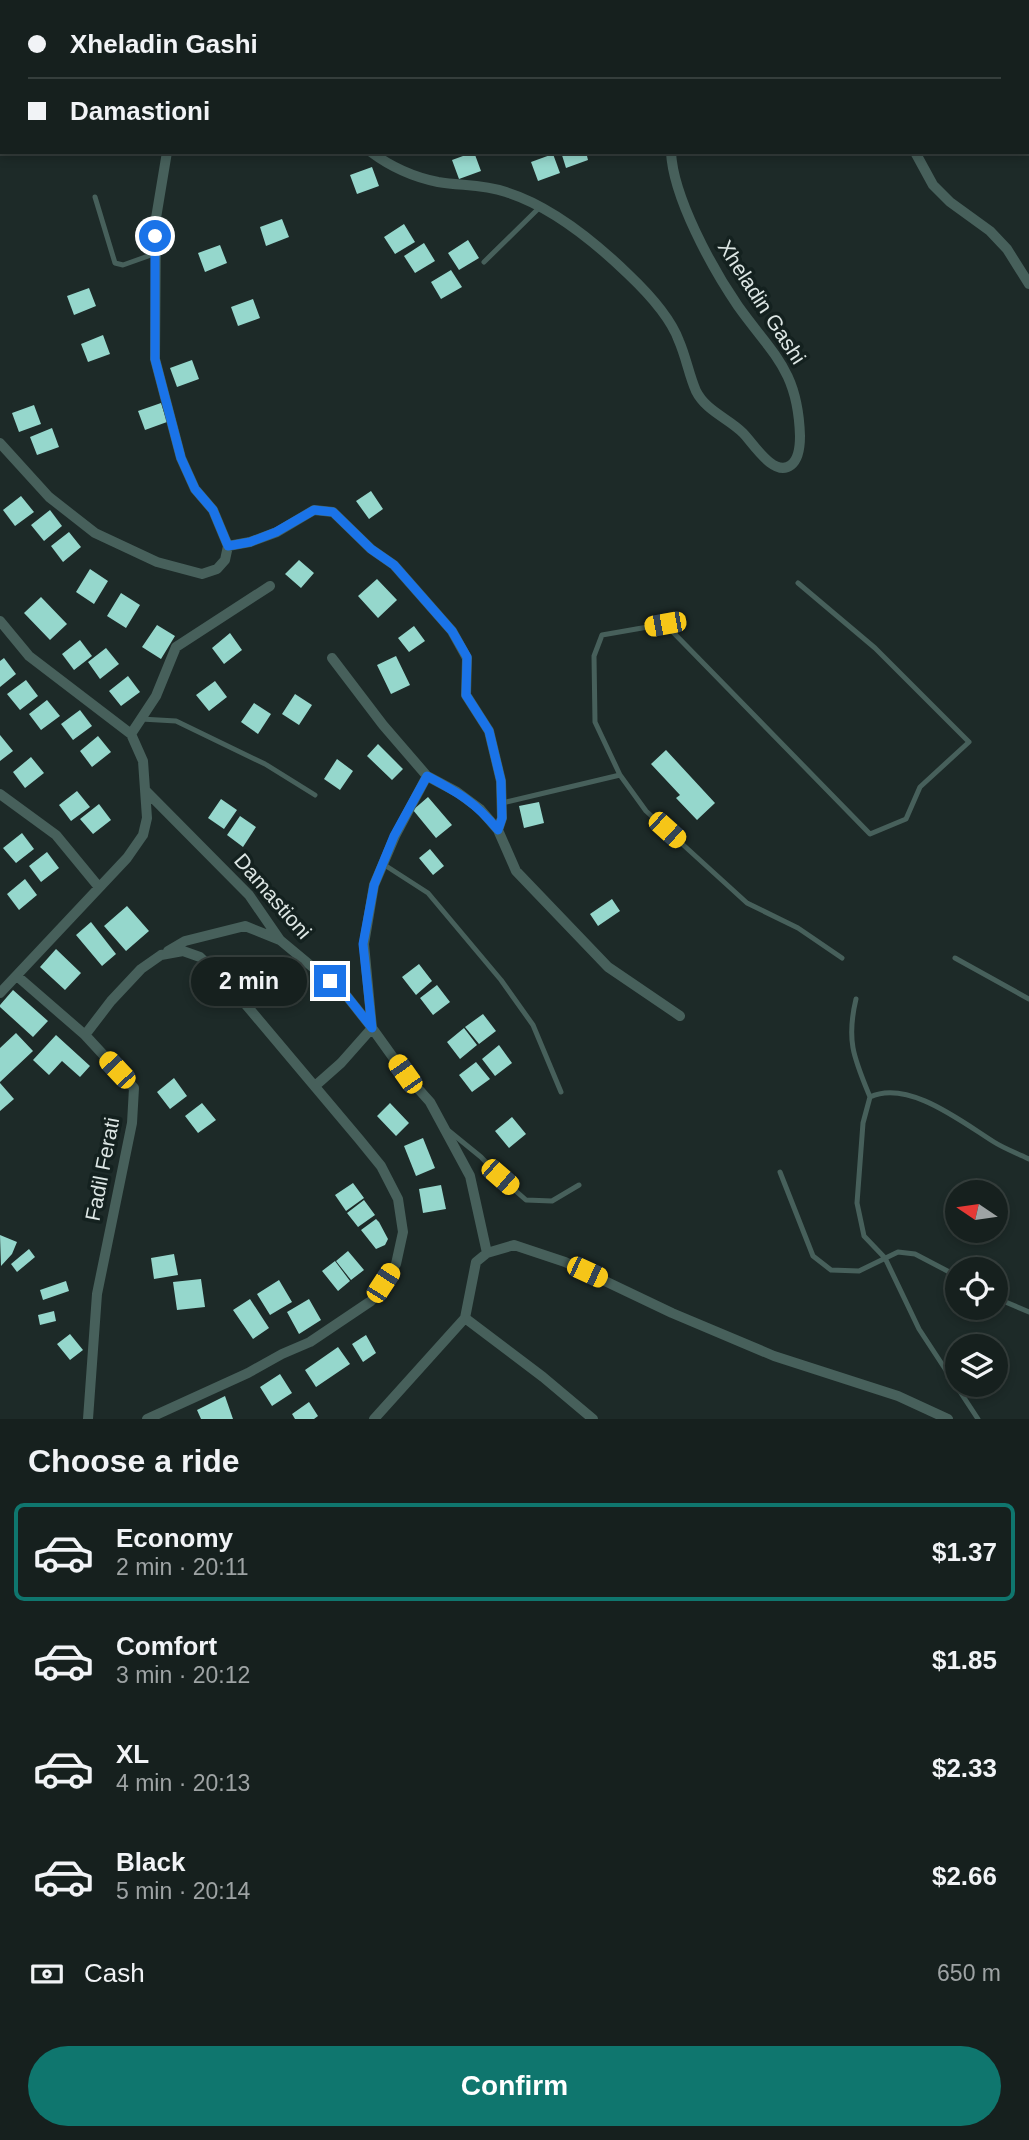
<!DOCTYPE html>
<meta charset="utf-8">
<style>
:root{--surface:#16201e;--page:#232d2b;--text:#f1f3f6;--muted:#9ea3a4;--line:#353e3c;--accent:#0f766e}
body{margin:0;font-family:Arial,sans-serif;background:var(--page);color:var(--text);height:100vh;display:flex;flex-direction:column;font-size:26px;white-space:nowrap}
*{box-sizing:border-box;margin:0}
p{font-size:23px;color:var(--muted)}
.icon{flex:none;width:38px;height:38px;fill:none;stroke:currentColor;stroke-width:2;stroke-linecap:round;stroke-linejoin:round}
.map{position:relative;height:1419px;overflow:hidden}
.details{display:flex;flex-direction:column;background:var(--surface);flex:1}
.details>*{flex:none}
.hud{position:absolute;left:0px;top:0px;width:1029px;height:154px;box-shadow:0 4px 10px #0003,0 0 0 2px var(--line);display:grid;align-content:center;height:154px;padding:0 28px;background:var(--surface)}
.needle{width:46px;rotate:283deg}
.tools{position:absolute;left:945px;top:1180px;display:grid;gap:14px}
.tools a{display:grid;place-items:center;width:63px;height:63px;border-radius:50%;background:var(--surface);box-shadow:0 4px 10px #0003,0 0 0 2px var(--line);font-size:35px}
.end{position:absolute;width:32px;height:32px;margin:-16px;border:9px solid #1a73e8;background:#fff;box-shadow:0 0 0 4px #fff}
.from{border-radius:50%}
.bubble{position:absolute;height:49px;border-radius:24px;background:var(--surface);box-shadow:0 4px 10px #0003,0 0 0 2px var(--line);font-size:23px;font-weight:800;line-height:49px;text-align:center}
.car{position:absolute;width:21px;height:42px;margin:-21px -10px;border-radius:9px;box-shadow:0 0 5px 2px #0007;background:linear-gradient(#f5c518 24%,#345 0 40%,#f5c518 0 76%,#345 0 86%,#f5c518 0)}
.hud b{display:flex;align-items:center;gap:24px;height:66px;font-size:26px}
.hud b+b{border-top:2px solid var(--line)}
.hud i{width:18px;height:18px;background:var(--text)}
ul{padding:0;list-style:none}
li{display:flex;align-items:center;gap:21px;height:98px;margin:0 14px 10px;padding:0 14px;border:4px solid transparent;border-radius:10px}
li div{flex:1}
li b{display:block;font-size:26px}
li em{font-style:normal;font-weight:800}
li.current{border-color:var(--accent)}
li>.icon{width:63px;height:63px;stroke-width:1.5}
h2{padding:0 28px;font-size:32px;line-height:84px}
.pay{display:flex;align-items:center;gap:18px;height:77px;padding:0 28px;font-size:26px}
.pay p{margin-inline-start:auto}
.primary-button{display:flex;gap:14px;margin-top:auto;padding:14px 28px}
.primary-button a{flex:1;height:80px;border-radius:42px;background:var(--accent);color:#fff;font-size:28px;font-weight:800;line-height:80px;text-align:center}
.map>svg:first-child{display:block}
.building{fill:#95d7cc}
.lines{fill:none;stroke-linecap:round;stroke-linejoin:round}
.lane{stroke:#47605b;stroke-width:5}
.street{stroke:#47605b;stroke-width:10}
.route{stroke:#1a73e8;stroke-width:9}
.labels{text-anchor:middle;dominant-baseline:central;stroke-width:7;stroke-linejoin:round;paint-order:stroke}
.street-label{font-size:21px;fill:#dee7e5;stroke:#14211f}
</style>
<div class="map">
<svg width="1029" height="1419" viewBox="0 0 1029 1419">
<rect width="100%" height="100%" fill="#1d2a28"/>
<path class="building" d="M474,152L481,171L459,179L452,160Z
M561,152H586L588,160L566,168Z
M553,154L560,173L538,181L531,162Z
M372,167L379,186L357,194L350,175Z
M282,219L289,237L266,246L260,227Z
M404,224L415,242L395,254L384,237Z
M468,240L479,258L459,270L448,253Z
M424,243L435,261L415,273L404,256Z
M220,245L227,263L205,272L198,253Z
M451,270L462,287L441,299L431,282Z
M89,288L96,306L74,315L67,296Z
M253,299L260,318L238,326L231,307Z
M103,335L110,354L88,362L81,344Z
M192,360L199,379L177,387L170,368Z
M161,403L167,422L145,430L138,411Z
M34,405L41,424L19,432L12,413Z
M52,428L59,447L37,455L30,437Z
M371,491L383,509L369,519L356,501Z
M21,496L34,512L15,526L3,510Z
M50,510L62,526L44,541L31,525Z
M69,532L81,547L63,562L51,546Z
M299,560L314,573L301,588L285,574Z
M90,569L108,581L94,604L76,592Z
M377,579L397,600L378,618L358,596Z
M121,593L140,605L126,628L107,616Z
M41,597L67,624L50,640L24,613Z
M157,625L175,636L161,659L142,647Z
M414,626L425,641L409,652L398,638Z
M230,633L242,650L224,664L212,648Z
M80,640L92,656L74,670L62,654Z
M106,648L119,664L100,679L88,662Z
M396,656L410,685L391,694L377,665Z
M4,658L16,674L0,687V661Z
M128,676L140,692L121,706L109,691Z
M26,680L38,696L20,710L7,694Z
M215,681L227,697L209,711L196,695Z
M295,694L312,705L299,725L282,714Z
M47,700L60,716L41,730L29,714Z
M254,703L271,714L258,734L241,722Z
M80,710L92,726L73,740L61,724Z
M0,735L13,751L0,761Z
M98,736L111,752L92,767L80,751Z
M378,744L403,769L392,780L367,756Z
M666,750L715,803L697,820L676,798L680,795L651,764Z
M31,757L44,773L25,788L13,772Z
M337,759L353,771L340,790L324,779Z
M77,791L90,807L71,821L59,805Z
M428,797L452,825L436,838L413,810Z
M221,799L237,810L224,829L208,818Z
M539,802L544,823L524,828L519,806Z
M99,804L111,820L93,834L80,819Z
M240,816L256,827L243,847L227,835Z
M22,833L34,849L16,863L3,848Z
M430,849L444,866L433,875L419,858Z
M47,852L59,868L41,882L29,866Z
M25,879L37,895L19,910L7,894Z
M612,899L620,911L598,926L590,914Z
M127,906L149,931L126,951L104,926Z
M91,922L116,954L102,966L76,935Z
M56,949L81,973L65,990L40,967Z
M419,964L432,981L416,995L402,977Z
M437,985L450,1002L433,1015L420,998Z
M13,990L48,1021L33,1037L0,1007V1005Z
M483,1014L496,1031L479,1044L465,1027Z
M464,1028L477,1045L460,1059L447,1042Z
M16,1033L33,1051L0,1082V1048Z
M56,1035L90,1066L80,1077L62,1061L49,1075L33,1060Z
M499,1045L512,1063L495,1076L482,1059Z
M476,1062L490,1079L472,1092L459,1075Z
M174,1078L187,1096L170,1109L157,1092Z
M0,1083L14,1099L0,1111Z
M202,1103L216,1120L198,1133L185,1116Z
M390,1103L409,1123L396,1136L377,1116Z
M512,1117L526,1134L509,1148L495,1131Z
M423,1138L435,1168L416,1176L404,1146Z
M353,1183L364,1198L346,1211L335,1195Z
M441,1185L446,1209L423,1213L419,1189Z
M364,1200L375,1215L358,1227L347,1213Z
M376,1219L379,1222L388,1239L385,1245L376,1249L361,1230Z
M0,1235L17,1242L12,1254L1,1266Z
M29,1249L35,1257L17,1272L11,1264Z
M348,1251L364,1270L351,1280L336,1261Z
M174,1254L178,1275L154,1279L151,1258Z
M335,1261L350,1281L338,1291L322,1271Z
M201,1279L205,1307L177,1310L173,1282Z
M279,1280L292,1302L270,1315L257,1294Z
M66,1281L69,1291L43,1300L40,1290Z
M250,1299L269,1328L253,1339L233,1310Z
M309,1299L321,1320L299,1334L287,1312Z
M54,1311L56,1321L40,1325L38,1315Z
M70,1334L83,1350L70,1360L57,1344Z
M366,1335L376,1353L363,1362L352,1344Z
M338,1347L350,1364L316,1387L305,1370Z
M280,1374L292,1393L272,1406L260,1387Z
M225,1396L233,1419H201L197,1410Z
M309,1402L318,1416L314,1419H295L292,1414Z"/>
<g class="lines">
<path class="lane" d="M95,197L115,263L123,265L154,254
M484,262L539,208
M141,719L176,721L265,764L315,795
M620,775L595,722L594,656L602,635L665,624L870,834L906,819L920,787L969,742L875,648L798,583
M502,803L620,775L646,811L747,903L798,928L842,958
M383,864L428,893L501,980L533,1025L561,1092
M955,958L1029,999
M856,999C846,1041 854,1058 870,1097
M449,1131L481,1157L500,1177L526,1200L552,1201L579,1185
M780,1172L813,1256L831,1270L859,1271L898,1252L915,1254L957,1276
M996,1298L1029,1312
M978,1419L919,1329L885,1258L864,1236L857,1203L863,1123L870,1097C908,1079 962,1122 994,1142C1005,1149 1017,1153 1029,1159"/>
<path class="street" d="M79,0L81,2
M147,0L148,2
M256,0L257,2
M660,0L661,2
M790,0L794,2
M371,152C391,167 413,177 438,182C462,186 482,184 506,192C551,206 595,242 628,274C647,292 670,316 679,341C686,357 689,375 696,391C706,411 728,418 743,433C753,443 774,478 791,465C799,459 800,445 800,436C798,370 773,355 738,306C712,268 673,197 671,152
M915,152L933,185L950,202L990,231L1007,249L1029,284
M0,443L49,497L95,533L157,562L202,574L217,569L225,560L228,546L213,510L195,489L181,458L155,359L156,218L167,152
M228,546L250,542L277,532L314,510L333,512L371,549L394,565L452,631L467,658L466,695L489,731L501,781L502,818L498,830
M0,621L29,656L131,734L143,761L147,818L143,835L127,858L0,993
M332,658L383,725L427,776L457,792L480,809L498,830L516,871L608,967L680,1016
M131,734L156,696L176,647L270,586
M427,776L395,836L374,885L364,944L372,1028L405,1074L430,1102L470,1176L487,1253
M145,790L249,895L280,940L346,995L372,1028L341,1063L315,1086
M0,794L56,835L98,886
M168,951L185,941L245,926L280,940
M17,976L85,1035L134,1088L132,1123L97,1294L88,1419
M85,1035L111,1001L141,969L161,955L183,951L200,957L231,987L359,1139L381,1166L398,1199L403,1232L396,1264L371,1301L310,1342L282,1354L248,1373L147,1419
M465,1318L543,1377L593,1419
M374,1419L465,1318L476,1262L487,1253L514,1245L565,1262L672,1313L774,1356L898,1396L948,1419"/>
</g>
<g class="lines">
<path class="route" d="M155,236V359L181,458L195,489L213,510L228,546L250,542L276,532L314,510L333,512L371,549L394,565L452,631L467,657L466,695L489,731L501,781L502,818L498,830C475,802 459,793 427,776L394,836L374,885L363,944L372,1028L346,995L330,981"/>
</g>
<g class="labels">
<g class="street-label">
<text transform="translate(762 302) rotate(57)">Xheladin Gashi</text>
<text transform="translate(273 896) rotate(49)">Damastioni</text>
<text transform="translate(102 1169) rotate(-79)">Fadil Ferati</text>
</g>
</g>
</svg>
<div class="tools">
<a><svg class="needle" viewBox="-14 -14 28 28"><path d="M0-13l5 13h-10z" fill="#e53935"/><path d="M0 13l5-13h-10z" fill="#9ea3a4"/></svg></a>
<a><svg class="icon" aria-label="locate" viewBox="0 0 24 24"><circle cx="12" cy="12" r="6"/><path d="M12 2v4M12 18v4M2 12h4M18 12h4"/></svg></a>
<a><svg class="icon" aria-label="layers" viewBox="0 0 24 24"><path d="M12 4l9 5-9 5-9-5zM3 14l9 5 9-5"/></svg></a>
</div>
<i class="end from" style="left:155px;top:236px"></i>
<i class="end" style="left:330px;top:981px"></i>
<div class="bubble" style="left:191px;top:957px;width:116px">2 min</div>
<i class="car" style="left:665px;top:624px;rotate:260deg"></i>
<i class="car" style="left:667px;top:830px;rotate:132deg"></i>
<i class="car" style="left:117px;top:1070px;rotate:317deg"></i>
<i class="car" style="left:405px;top:1074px;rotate:325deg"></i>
<i class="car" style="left:500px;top:1177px;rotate:131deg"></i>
<i class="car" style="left:587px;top:1272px;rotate:115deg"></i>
<i class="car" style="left:383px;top:1283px;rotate:33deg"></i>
<div class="hud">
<b><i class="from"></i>Xheladin Gashi</b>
<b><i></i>Damastioni</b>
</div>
</div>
<section class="details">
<h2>Choose a ride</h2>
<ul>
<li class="current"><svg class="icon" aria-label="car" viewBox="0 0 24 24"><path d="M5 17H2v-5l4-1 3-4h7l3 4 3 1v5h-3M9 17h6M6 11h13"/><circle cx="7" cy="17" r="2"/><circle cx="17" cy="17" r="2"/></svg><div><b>Economy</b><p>2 min · 20:11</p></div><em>$1.37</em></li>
<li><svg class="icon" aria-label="car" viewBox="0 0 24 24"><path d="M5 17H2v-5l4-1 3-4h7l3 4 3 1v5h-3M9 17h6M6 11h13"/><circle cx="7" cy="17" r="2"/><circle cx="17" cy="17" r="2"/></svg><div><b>Comfort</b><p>3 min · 20:12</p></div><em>$1.85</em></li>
<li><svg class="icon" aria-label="car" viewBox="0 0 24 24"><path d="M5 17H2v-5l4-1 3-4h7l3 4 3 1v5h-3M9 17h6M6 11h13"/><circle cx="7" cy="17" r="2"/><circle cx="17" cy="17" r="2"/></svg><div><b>XL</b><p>4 min · 20:13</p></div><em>$2.33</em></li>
<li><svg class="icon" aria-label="car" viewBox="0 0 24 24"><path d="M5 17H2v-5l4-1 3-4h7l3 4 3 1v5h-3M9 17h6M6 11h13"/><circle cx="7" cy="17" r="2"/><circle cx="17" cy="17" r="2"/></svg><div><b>Black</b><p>5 min · 20:14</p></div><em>$2.66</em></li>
</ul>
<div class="pay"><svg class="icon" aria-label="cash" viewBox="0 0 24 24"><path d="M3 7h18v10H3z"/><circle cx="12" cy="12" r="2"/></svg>Cash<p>650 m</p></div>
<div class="primary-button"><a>Confirm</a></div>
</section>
